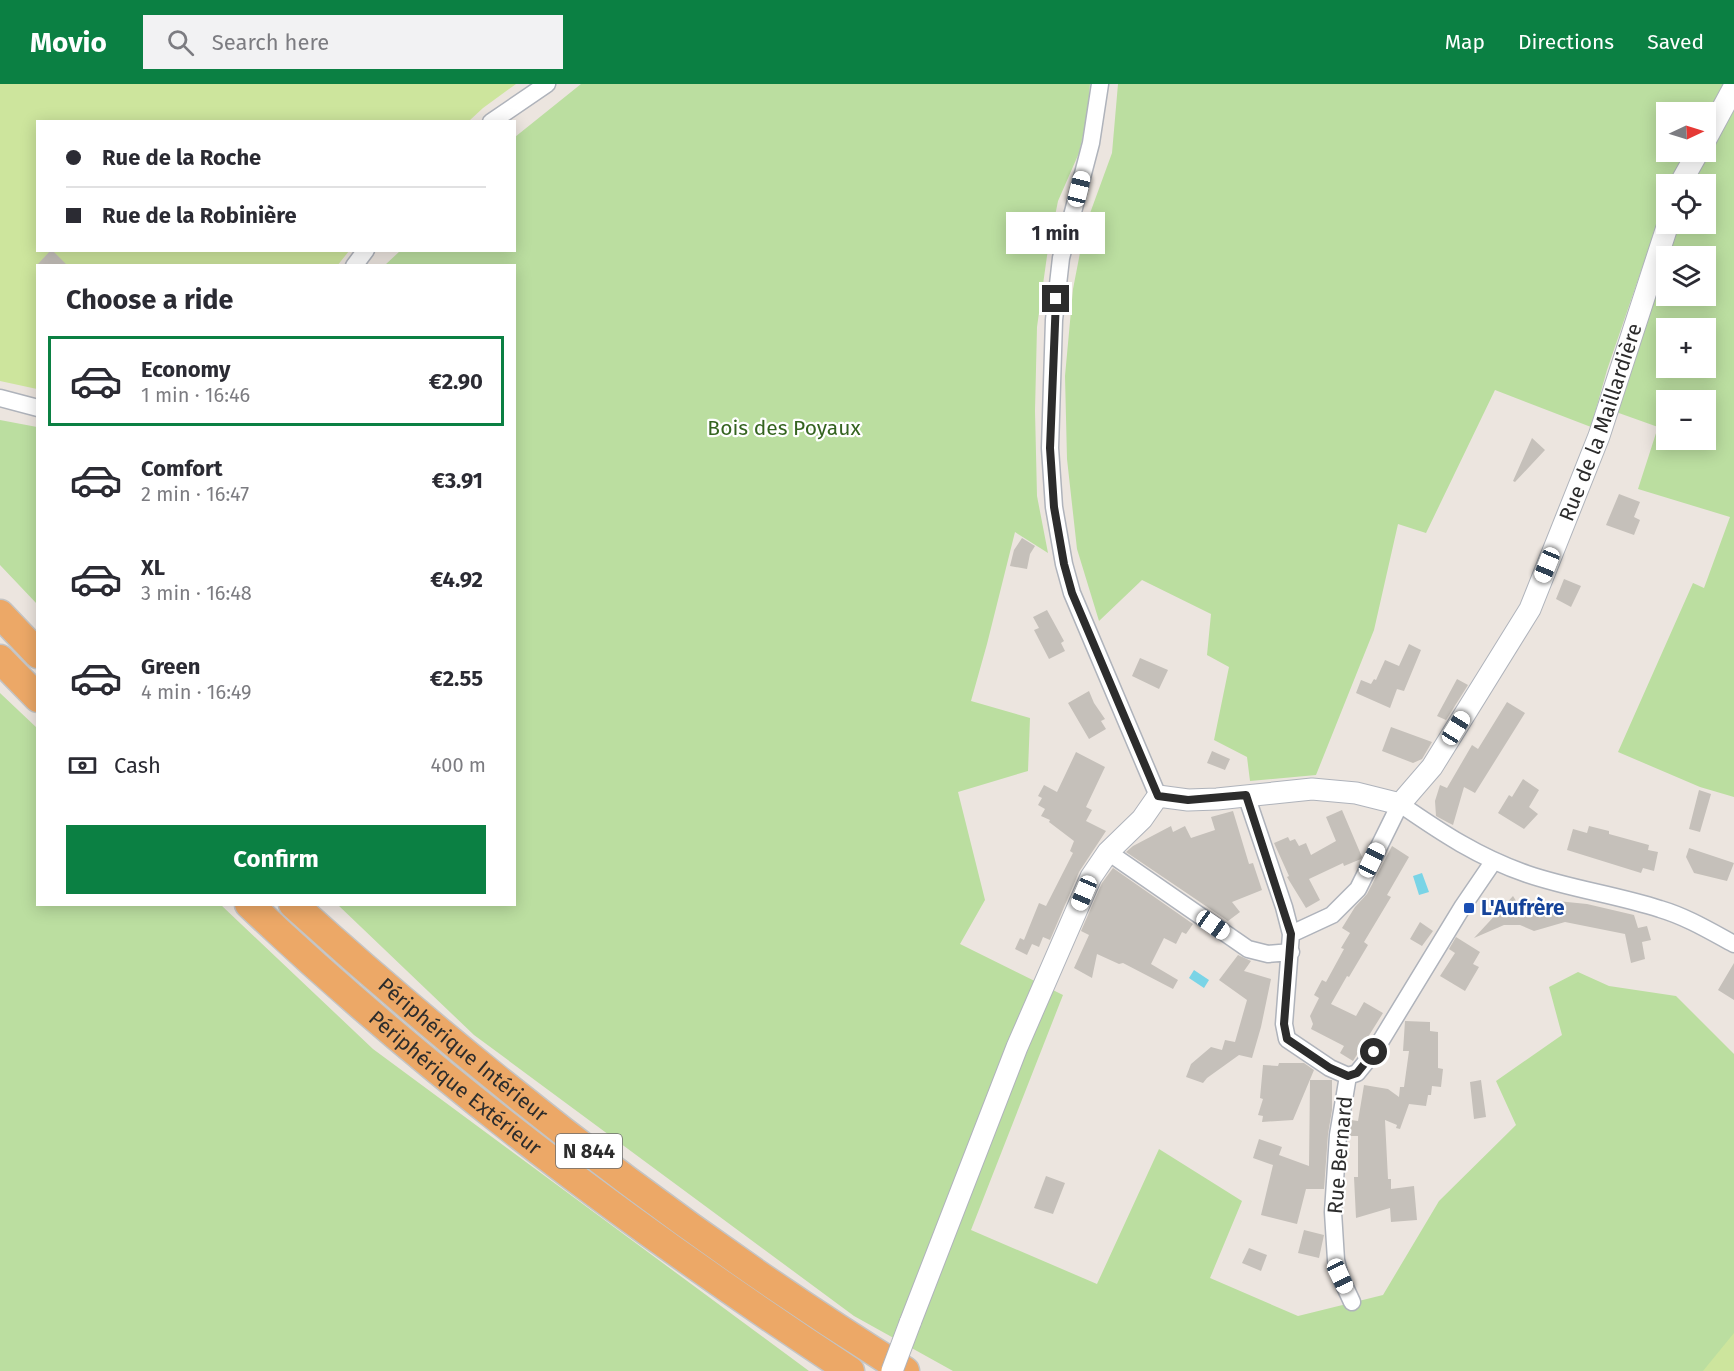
<!DOCTYPE html>
<meta charset="utf-8">
<style>
:root{--surface:#fff;--page:#f2f2f3;--text:#2b2b33;--muted:#7c7c81;--line:#e1e1e2;--accent:#0b8043}
body{margin:0;font-family:"Fira Sans",sans-serif;background:var(--page);color:var(--text);height:100vh;display:flex;flex-direction:column;font-size:22px;white-space:nowrap}
*{box-sizing:border-box;margin:0}
p{font-size:20px;color:var(--muted)}
.icon{flex:none;width:33px;height:33px;fill:none;stroke:currentColor;stroke-width:2;stroke-linecap:round;stroke-linejoin:round}
.map{position:relative;flex:1;overflow:hidden}
.panel{position:absolute;left:36px;top:180px;width:480px;height:642px;display:flex;flex-direction:column;background:var(--surface);border-radius:0px;box-shadow:0 3px 15px #0003}
.panel>*{flex:none}
.top-card{position:absolute;left:36px;top:36px;width:480px;height:132px;border-radius:0px;box-shadow:0 3px 15px #0003;display:grid;align-content:center;height:132px;padding:0 30px;background:var(--surface)}
.needle{width:39px;rotate:86deg}
.controls{position:absolute;left:1656px;top:18px;display:grid;gap:12px}
.controls a{display:grid;place-items:center;width:60px;height:60px;border-radius:0px;background:var(--surface);box-shadow:0 3px 15px #0003;font-size:30px}
.end{position:absolute;width:27px;height:27px;margin:-14px;border:8px solid #2c2c2c;background:#fff;box-shadow:0 0 0 3px #fff}
.from{border-radius:50%}
.bubble{position:absolute;height:42px;border-radius:0px;background:var(--surface);box-shadow:0 3px 15px #0003;font-size:20px;font-weight:700;line-height:42px;text-align:center}
.car{position:absolute;width:18px;height:36px;margin:-18px -9px;border-radius:8px;box-shadow:0 0 4px 2px #0007;background:linear-gradient(#fff 24%,#345 0 40%,#fff 0 76%,#345 0 86%,#fff 0)}
.top-card b{display:flex;align-items:center;gap:21px;height:57px;font-size:22px}
.top-card b+b{border-top:2px solid var(--line)}
.top-card i{width:15px;height:15px;background:var(--text)}
ul{padding:0;list-style:none}
li{display:flex;align-items:center;gap:18px;height:90px;margin:0 12px 9px;padding:0 18px;border:3px solid transparent;border-radius:0px}
li div{flex:1}
li b{display:block;font-size:22px}
li em{font-style:normal;font-weight:700}
li.current{border-color:var(--accent)}
li>.icon{width:54px;height:54px;stroke-width:1.5}
h2{padding:0 30px;font-size:27px;line-height:72px}
.pay{display:flex;align-items:center;gap:15px;height:66px;padding:0 30px;font-size:22px}
.pay p{margin-inline-start:auto}
.cta{display:flex;gap:12px;margin-top:auto;padding:12px 30px}
.cta a{flex:1;height:69px;border-radius:0px;background:var(--accent);color:#fff;font-size:24px;font-weight:700;line-height:69px;text-align:center}
header{display:flex;align-items:center;gap:36px;box-sizing:border-box;height:84px;padding:0 30px;background:var(--accent);color:#fff}
header strong{font-size:28px}
nav{display:flex;gap:33px;margin-inline-start:auto;font-size:21px}
.search{width:420px;height:54px;background:var(--page);display:flex;align-items:center;gap:15px;box-sizing:border-box;padding:0 21px;border-radius:0px;color:var(--muted);font-size:22px}
.map>svg:first-child{display:block}
.green{fill:#bbdea0;fill-rule:evenodd}
.pitch{fill:#cde59d}
.water{fill:#7ad4e6}
.building{fill:#c5c0ba}
.lines{fill:none;stroke-linecap:round;stroke-linejoin:round}
.minor-casing{stroke:#afb3bb;stroke-width:19}
.tertiary-casing{stroke:#afb3bb;stroke-width:23}
.trunk-casing{stroke:#c4c4c4;stroke-width:31}
.minor{stroke:#fff;stroke-width:16}
.tertiary{stroke:#fff;stroke-width:21}
.trunk{stroke:#eca867;stroke-width:28}
.tertiary-bridge-casing{stroke:#afb3bb;stroke-width:23;stroke-linecap:butt}
.tertiary-bridge{stroke:#fff;stroke-width:21}
.route{stroke:#2c2c2c;stroke-width:8}
.transit-dot{fill:#1a4fb4;stroke:#fff;stroke-width:2}
.labels{text-anchor:middle;dominant-baseline:central;stroke-width:4.5;stroke-linejoin:round;paint-order:stroke}
.shield{fill:#fff;stroke:#6b6b6b;stroke-width:1.5}
.shield-label{font-size:20px;font-weight:bold;fill:#2c2c2c}
.street-label{font-size:21px;fill:#2c2c2c;stroke:#fff}
.park-label{font-size:21px;fill:#356420;stroke:#fff}
.transit-label{font-size:21px;font-weight:bold;fill:#164399;stroke:#fff;text-anchor:start}
</style>
<header>
<strong>Movio</strong>
<div class="search"><svg class="icon" aria-label="search" viewBox="0 0 24 24"><circle cx="10" cy="10" r="6"/><path d="M15 15l6 6"/></svg>Search here</div>
<nav><a>Map</a><a>Directions</a><a>Saved</a></nav>
</header>
<div class="map">
<svg width="1734" height="1287" viewBox="0 0 1734 1287">
<rect width="100%" height="100%" fill="#ece5df"/>
<path class="green" d="M581,0H1090L1087,34L1079,69L1058,117L1047,172L1037,243L1035,327L1037,412L1048,469L1015,448L987,560L971,617L1030,634L1028,687L958,708L985,816L960,860L1063,911L971,1146L1097,1200L1159,1065L1242,1117L1210,1194L1298,1232L1383,1211L1439,1117L1516,1041L1496,997L1562,951L1549,903L1578,888L1609,902L1676,912L1734,970V1287H953L854,1232L474,951L338,821L514,820V182L385,181L400,167L514,166L515,53Z
M1118,0H1725L1706,33V28H1666V68H1685L1671,100H1666V114L1607,286L1591,343L1495,306L1426,449L1398,440L1374,546L1316,691L1250,697L1247,673L1214,656L1229,583L1207,571L1211,530L1142,496L1099,537L1077,465L1067,375L1065,292L1073,205L1085,143L1112,69Z
M1734,22V713L1700,703L1618,668L1693,499L1704,504L1730,433L1638,405L1658,343L1616,328L1675,140H1706V100H1691ZM1666,172H1706V212H1666ZM1666,244H1706V284H1666ZM1666,316H1706V356H1666Z
M0,336L37,343V520L0,481Z
M0,609L37,644L38,820L221,821L373,965L809,1287H0Z"/>
<path class="pitch" d="M0,0H516L483,24L469,37L38,38V166L349,167L337,182H38L37,305L0,297Z
M1734,1249V1287H1703Z"/>
<path class="water" d="M1422,789L1429,808L1419,811L1413,792Z
M1194,886L1209,896L1204,904L1189,894Z"/>
<path class="building" d="M51,166H52L68,182H36Z
M1532,354L1545,366L1515,398L1513,397Z
M1619,410L1640,418L1634,433L1640,436L1634,451L1606,441Z
M1022,454L1035,462L1030,470L1027,485L1010,482L1014,466Z
M1564,495L1581,502L1571,523L1556,515Z
M1047,526L1064,557L1061,559L1065,567L1049,575L1034,546L1039,544L1033,533Z
M1409,560L1421,566L1404,607L1397,605L1390,624L1356,609L1361,596L1371,600L1374,595L1376,596L1385,576L1399,582Z
M1140,574L1168,586L1159,605L1132,592Z
M1457,595L1468,601L1446,636L1437,632Z
M1089,607L1094,619L1105,635L1101,637L1106,645L1089,655L1068,619Z
M1507,618L1525,629L1475,709L1464,703L1453,741L1447,738L1436,732L1435,717L1440,701L1447,704L1472,661L1478,665Z
M1391,643L1432,658L1422,675L1413,679L1382,667Z
M1212,667L1230,675L1225,686L1207,679Z
M1076,668L1105,683L1086,723L1092,726L1086,737L1106,747L1079,788L1050,856L1043,853L1039,863L1032,860L1027,871L1015,865L1020,854L1024,856L1039,819L1046,822L1073,769L1070,767L1074,757L1049,738L1050,736L1041,732L1045,725L1038,721L1042,714L1038,712L1044,701L1057,708Z
M1523,695L1539,706L1529,723L1538,730L1524,745L1498,729L1509,711L1512,713Z
M1699,706L1711,710L1700,748L1689,745Z
M1342,726L1362,773L1361,775L1344,782L1343,779L1309,795L1320,816L1306,824L1287,793L1289,792L1274,759L1288,753L1290,757L1295,755L1299,762L1306,759L1311,771L1336,757L1326,733Z
M1233,727L1249,780L1253,779L1262,806L1232,818L1240,828L1228,837L1126,768L1133,762L1171,742L1173,748L1185,742L1191,754L1215,746L1211,733Z
M1589,742L1609,747V750L1649,761L1648,766L1658,768L1654,787L1643,784L1641,789L1567,766L1573,745L1587,749Z
M1392,762L1409,773L1387,811L1391,813L1364,858L1368,861L1349,893L1347,892L1331,920L1356,932L1364,918L1383,929L1353,977L1340,969L1344,962L1311,945L1313,940L1310,932L1319,914L1314,911L1322,896L1326,898L1344,865L1341,864L1350,849L1342,844L1355,823L1367,810Z
M1689,764L1734,779L1727,797L1694,789L1686,773Z
M1113,784L1193,840L1186,850L1182,848L1176,860L1164,854L1151,880L1178,896L1173,905L1123,879L1119,880L1097,870L1092,894L1074,884L1089,851L1081,847L1102,799Z
M1513,812L1518,820L1534,826L1556,821L1557,817L1587,820L1634,831L1638,844L1647,842L1651,856L1642,858L1645,875L1631,879L1625,850L1565,838L1534,847L1520,841H1504L1474,854Z
M1420,838L1433,847L1422,862L1410,855Z
M1456,853L1480,868L1473,880L1479,883L1465,907L1440,892L1455,869L1449,865Z
M1238,871L1251,877L1244,887L1271,895L1261,943L1252,974L1239,971L1207,994L1203,999L1186,993L1191,980L1211,963L1222,966L1225,956L1235,958L1247,916L1219,896Z
M1734,879V916L1718,906Z
M1405,937L1430,938V947L1438,948V984L1443,985L1441,1003L1432,1002L1431,1011H1428L1426,1022L1409,1020L1400,1045L1396,1044L1397,1041L1385,1036L1388,1095H1391V1105L1414,1102L1417,1136L1391,1138L1390,1124L1356,1134L1354,1093H1358V1052H1349L1351,1036L1358,1037L1364,1001L1388,1005L1399,1013L1400,1003H1404L1409,967H1403Z
M1279,979H1304L1314,986L1293,1036L1262,1038L1263,1032L1258,1031L1263,1015L1260,1014L1263,981L1278,982Z
M1310,996H1332V1026L1328,1050L1324,1105H1306L1297,1140L1261,1131L1273,1081L1253,1074L1259,1055L1282,1063L1279,1071L1309,1082Z
M1481,996L1486,1033L1474,1035L1470,998Z
M1046,1092L1065,1099L1053,1130L1034,1124Z
M1304,1146L1324,1151L1319,1174L1298,1169Z
M1249,1164L1267,1171L1261,1187L1242,1179Z"/>
<g class="lines">
<defs>
<path id="minor" d="M1100,0L1091,59L1061,174L1054,236L1050,364L1054,423L1064,480L1072,509L1158,712
M491,38L547,0
M354,182L366,166
M0,314L38,324
M1246,711L1284,823L1291,850L1284,940L1287,955L1330,984L1348,992
M1108,768L1248,865L1268,870L1291,868
M1291,850L1332,831L1358,805L1400,720C1442,749 1478,773 1527,790C1571,805 1617,811 1660,825C1687,833 1710,847 1734,860
M1348,992L1357,989L1374,968L1463,822L1493,778
M1348,992L1338,1051L1333,1128L1336,1176L1340,1192L1352,1218"/>
<g id="tertiary">
<path d="M1706,55L1734,3"/>
<path d="M1680,100L1698,68"/>
<path id="s1" d="M910,1239L1017,963L1091,793L1108,768L1142,735L1158,712L1188,716L1217,715L1312,705L1356,709L1400,720L1432,683L1530,525L1599,352L1668,140"/>
</g>
<g id="trunk">
<path d="M0,530L38,570"/>
<path d="M0,575L38,614"/>
<path id="s2" d="M249,820C433,995 638,1147 850,1287"/>
<path id="s3" d="M293,820C483,992 687,1151 905,1287"/>
</g>
</defs>
<use href="#minor" class="minor-casing"/>
<use href="#tertiary" class="tertiary-casing"/>
<use href="#trunk" class="trunk-casing"/>
<use href="#minor" class="minor"/>
<use href="#tertiary" class="tertiary"/>
<use href="#trunk" class="trunk"/>
<defs>
<path id="tertiary-bridge" d="M892,1287L910,1239"/>
</defs>
<use href="#tertiary-bridge" class="tertiary-bridge-casing"/>
<use href="#tertiary-bridge" class="tertiary-bridge"/>
</g>
<g class="lines">
<path class="route" d="M1056,215L1050,364L1054,423L1064,480L1072,509L1158,712L1188,716L1246,711L1291,850L1284,940L1287,955L1330,984L1348,992L1357,989L1374,968"/>
</g>
<rect class="transit-dot" x="1463" y="818" width="12" height="12" rx="3"/>
<g class="labels">
<rect class="shield" x="556" y="1050" width="66" height="34" rx="4.5"/>
<g class="shield-label">
<text x="589" y="1067">N 844</text>
</g>
<g class="street-label">
<text stroke="none"><textPath href="#s1" startOffset="1266">Rue de la Maillardière</textPath></text>
<text stroke="none"><textPath href="#s3" startOffset="224">Périphérique Intérieur</textPath></text>
<text stroke="none"><textPath href="#s2" startOffset="273">Périphérique Extérieur</textPath></text>
<text transform="translate(1340 1071) rotate(-85)">Rue Bernard</text>
</g>
<g class="park-label">
<text x="784" y="344">Bois des Poyaux</text>
</g>
<g class="transit-label">
<text x="1481" y="824">L'Aufrère</text>
</g>
</g>
</svg>
<div class="controls">
<a><svg class="needle" viewBox="-14 -14 28 28"><path d="M0-13l5 13h-10z" fill="#e53935"/><path d="M0 13l5-13h-10z" fill="#7c7c81"/></svg></a>
<a><svg class="icon" aria-label="locate" viewBox="0 0 24 24"><circle cx="12" cy="12" r="6"/><path d="M12 2v4M12 18v4M2 12h4M18 12h4"/></svg></a>
<a><svg class="icon" aria-label="layers" viewBox="0 0 24 24"><path d="M12 4l9 5-9 5-9-5zM3 14l9 5 9-5"/></svg></a>
<a>+</a>
<a>−</a>
</div>
<i class="end from" style="left:1374px;top:968px"></i>
<i class="end" style="left:1056px;top:215px"></i>
<div class="bubble" style="left:1006px;top:128px;width:99px">1 min</div>
<i class="car" style="left:1079px;top:105px;rotate:14deg"></i>
<i class="car" style="left:1547px;top:481px;rotate:202deg"></i>
<i class="car" style="left:1456px;top:644px;rotate:32deg"></i>
<i class="car" style="left:1372px;top:776px;rotate:26deg"></i>
<i class="car" style="left:1084px;top:809px;rotate:203deg"></i>
<i class="car" style="left:1213px;top:841px;rotate:125deg"></i>
<i class="car" style="left:1340px;top:1192px;rotate:155deg"></i>
<div class="top-card">
<b><i class="from"></i>Rue de la Roche</b>
<b><i></i>Rue de la Robinière</b>
</div>
<section class="panel">
<h2>Choose a ride</h2>
<ul>
<li class="current"><svg class="icon" aria-label="car" viewBox="0 0 24 24"><path d="M5 17H2v-5l4-1 3-4h7l3 4 3 1v5h-3M9 17h6M6 11h13"/><circle cx="7" cy="17" r="2"/><circle cx="17" cy="17" r="2"/></svg><div><b>Economy</b><p>1 min · 16:46</p></div><em>€2.90</em></li>
<li><svg class="icon" aria-label="car" viewBox="0 0 24 24"><path d="M5 17H2v-5l4-1 3-4h7l3 4 3 1v5h-3M9 17h6M6 11h13"/><circle cx="7" cy="17" r="2"/><circle cx="17" cy="17" r="2"/></svg><div><b>Comfort</b><p>2 min · 16:47</p></div><em>€3.91</em></li>
<li><svg class="icon" aria-label="car" viewBox="0 0 24 24"><path d="M5 17H2v-5l4-1 3-4h7l3 4 3 1v5h-3M9 17h6M6 11h13"/><circle cx="7" cy="17" r="2"/><circle cx="17" cy="17" r="2"/></svg><div><b>XL</b><p>3 min · 16:48</p></div><em>€4.92</em></li>
<li><svg class="icon" aria-label="car" viewBox="0 0 24 24"><path d="M5 17H2v-5l4-1 3-4h7l3 4 3 1v5h-3M9 17h6M6 11h13"/><circle cx="7" cy="17" r="2"/><circle cx="17" cy="17" r="2"/></svg><div><b>Green</b><p>4 min · 16:49</p></div><em>€2.55</em></li>
</ul>
<div class="pay"><svg class="icon" aria-label="cash" viewBox="0 0 24 24"><path d="M3 7h18v10H3z"/><circle cx="12" cy="12" r="2"/></svg>Cash<p>400 m</p></div>
<div class="cta"><a>Confirm</a></div>
</section>
</div>
